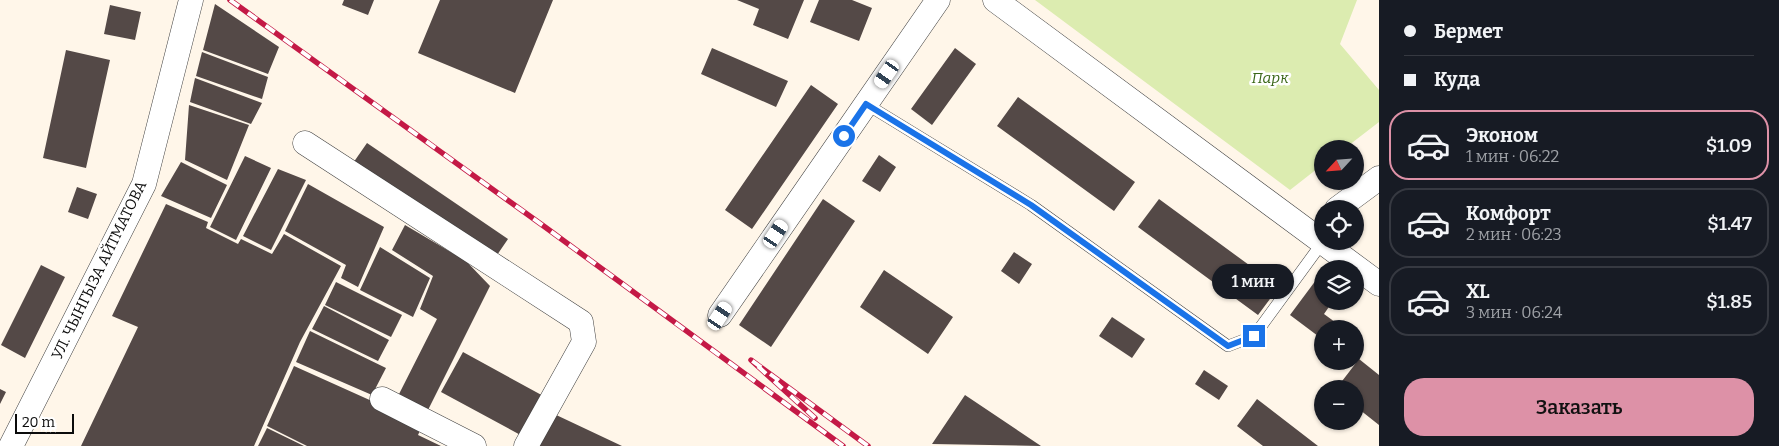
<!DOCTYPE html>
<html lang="ru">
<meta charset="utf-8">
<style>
:root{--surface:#171b24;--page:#242831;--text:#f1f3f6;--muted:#9ea1a6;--line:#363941;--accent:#dd91a7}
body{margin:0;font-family:Bitter,serif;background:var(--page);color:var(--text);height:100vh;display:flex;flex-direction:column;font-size:19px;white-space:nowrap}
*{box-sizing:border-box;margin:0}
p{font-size:16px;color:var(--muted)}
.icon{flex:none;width:28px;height:28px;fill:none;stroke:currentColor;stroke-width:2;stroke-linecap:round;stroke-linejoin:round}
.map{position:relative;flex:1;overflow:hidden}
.side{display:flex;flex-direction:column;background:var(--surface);width:400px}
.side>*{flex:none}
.hud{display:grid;align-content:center;height:110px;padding:0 25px;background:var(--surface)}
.needle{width:32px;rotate:244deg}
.buttons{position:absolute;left:1314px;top:140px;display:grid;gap:10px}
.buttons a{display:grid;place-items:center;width:50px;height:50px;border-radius:50%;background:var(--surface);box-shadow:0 1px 4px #0004;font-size:25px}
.scale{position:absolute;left:15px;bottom:12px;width:59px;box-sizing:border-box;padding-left:5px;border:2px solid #0b0b0b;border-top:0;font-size:14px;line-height:18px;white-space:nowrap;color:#0b0b0b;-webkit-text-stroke:4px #fff;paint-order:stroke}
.end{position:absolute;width:22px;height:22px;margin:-11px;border:6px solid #1a73e8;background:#fff;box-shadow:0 0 0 2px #fff}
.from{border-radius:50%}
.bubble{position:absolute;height:35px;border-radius:18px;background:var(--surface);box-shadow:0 1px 4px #0004;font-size:16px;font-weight:600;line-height:35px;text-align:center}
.car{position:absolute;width:15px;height:30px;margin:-15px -8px;border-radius:6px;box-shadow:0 0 4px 1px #0007;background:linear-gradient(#fff 24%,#345 0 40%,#fff 0 76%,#345 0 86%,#fff 0)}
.hud b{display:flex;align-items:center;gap:18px;height:48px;font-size:19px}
.hud b+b{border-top:1px solid var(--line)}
.hud i{width:12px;height:12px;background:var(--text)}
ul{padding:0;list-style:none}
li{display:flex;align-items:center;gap:15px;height:70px;margin:0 10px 8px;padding:0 15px;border:2px solid var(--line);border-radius:20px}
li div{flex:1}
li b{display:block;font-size:19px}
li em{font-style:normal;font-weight:600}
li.current{border-color:var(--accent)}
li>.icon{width:45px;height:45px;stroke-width:1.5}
.primary-button{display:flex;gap:10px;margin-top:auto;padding:10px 25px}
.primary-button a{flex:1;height:58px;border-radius:20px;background:var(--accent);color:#111;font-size:20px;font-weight:600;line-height:58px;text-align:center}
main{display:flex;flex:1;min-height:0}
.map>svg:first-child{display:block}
.park{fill:#dcecb0}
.building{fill:#544947}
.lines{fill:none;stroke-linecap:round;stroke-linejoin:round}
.lane-casing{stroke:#3e3e3e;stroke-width:12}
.street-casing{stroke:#3e3e3e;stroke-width:25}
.lane{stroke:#fff;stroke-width:11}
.street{stroke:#fff;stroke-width:24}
.rail-casing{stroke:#c41946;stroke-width:5.5}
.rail{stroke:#fff;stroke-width:4;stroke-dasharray:11;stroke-linecap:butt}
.route{stroke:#1a73e8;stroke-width:6}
.labels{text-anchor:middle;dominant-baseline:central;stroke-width:5;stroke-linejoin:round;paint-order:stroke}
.park-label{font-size:15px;font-style:italic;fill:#396617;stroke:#fff}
.street-label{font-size:15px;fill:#0b0b0b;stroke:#fff}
</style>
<main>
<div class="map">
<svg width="1379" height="446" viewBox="0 0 1379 446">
<rect width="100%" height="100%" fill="#fff6e9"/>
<path class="park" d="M1035,0H1357L1340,44L1379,90V122L1344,149H1322V165L1290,190Z"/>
<path class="building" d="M344,0H374L368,15L342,5Z
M440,0H553L515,93L418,53Z
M737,0H804L788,39L753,25L759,9Z
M819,0H852L872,8L859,41L810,22Z
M215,4L279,47L268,74L203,50Z
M110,5L141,12L135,40L104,34Z
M712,48L788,81L776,107L701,74Z
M955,48L976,64L932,125L911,109Z
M66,50L110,60L86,168L43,158Z
M202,52L268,77L262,99L196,76Z
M195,78L262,103L251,124L190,102Z
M811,85L838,104L752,229L725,210Z
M1018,97L1135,182L1114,211L997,126Z
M189,105L249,125L227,180L185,160Z
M367,143L508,239L495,258L351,166Z
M879,155L896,167L880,192L862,181Z
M245,156L271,168L236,240L210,227Z
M181,162L227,185L211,218L161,196Z
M278,169L306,180L271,250L243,236Z
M308,184L384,227L358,287L341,278L346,265L285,231Z
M77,187L97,194L88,219L68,212Z
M823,199L855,221L771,347L739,325Z
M1159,199L1279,287L1258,315L1138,227Z
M166,204L208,222L206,228L238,244L241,239L272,254L284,234L341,266L300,342L254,446H81L138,327L112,316Z
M405,225L466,261L490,286L426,414L396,400L437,319L420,309L433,276L392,250Z
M380,247L430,278L413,317L360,290Z
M1014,252L1032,264L1019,284L1001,271Z
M41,265L65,277L25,358L1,345Z
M884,270L953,317L928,354L860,307Z
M1322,272V301H1333L1324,314L1339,325L1336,329H1322V339L1290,315Z
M336,282L402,315L391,337L325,305Z
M324,306L389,340L378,361L312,329Z
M1112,317L1145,339L1132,358L1099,336Z
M310,331L386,368L372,395L296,362Z
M463,352L547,398L526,438L441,392Z
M1359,359L1379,375V425L1355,406V389H1336Z
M294,366L423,424L418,435L441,446H307L267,426Z
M1204,370L1228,386L1219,400L1195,384Z
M0,389L6,392L0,404Z
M965,395L1041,446L932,444Z
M1257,399L1318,446H1263L1237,426Z
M552,413L622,446H533Z
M267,428L304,446H258Z"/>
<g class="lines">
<defs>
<path id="lane" d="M866,104L1031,205L1228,346L1254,336L1322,243"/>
<path id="street" d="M995,0L1379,284
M305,143L581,322L584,342L526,446
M1337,209L1379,178
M720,315L938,0
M382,399L474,446
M11,446L144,184L191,0"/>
</defs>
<use href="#lane" class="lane-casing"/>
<use href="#street" class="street-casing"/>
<use href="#lane" class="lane"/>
<use href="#street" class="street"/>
<defs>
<path id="rail" d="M230,0L545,227L843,446
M815,418L751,360L868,446"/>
</defs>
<use href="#rail" class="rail-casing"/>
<use href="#rail" class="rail"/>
</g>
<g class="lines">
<path class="route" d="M844,136L866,104L1031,205L1228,346L1254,336"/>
</g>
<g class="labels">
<g class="park-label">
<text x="1270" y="78">Парк</text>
</g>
<g class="street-label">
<text transform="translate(99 270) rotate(-64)">УЛ. ЧЫНГЫЗА АЙТМАТОВА</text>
</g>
</g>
</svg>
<div class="buttons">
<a><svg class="needle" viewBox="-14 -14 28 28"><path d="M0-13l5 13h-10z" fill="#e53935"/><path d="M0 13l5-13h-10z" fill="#9ea1a6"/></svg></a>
<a><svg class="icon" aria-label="locate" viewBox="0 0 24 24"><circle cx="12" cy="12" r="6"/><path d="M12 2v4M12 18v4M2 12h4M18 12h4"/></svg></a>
<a><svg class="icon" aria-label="layers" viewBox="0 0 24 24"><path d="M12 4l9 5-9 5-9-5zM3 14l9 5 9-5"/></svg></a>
<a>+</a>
<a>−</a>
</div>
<div class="scale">20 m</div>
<i class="end from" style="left:844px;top:136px"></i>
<i class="end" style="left:1254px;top:336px"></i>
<div class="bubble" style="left:1212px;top:264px;width:82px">1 мин</div>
<i class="car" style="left:887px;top:74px;rotate:215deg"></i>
<i class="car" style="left:776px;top:234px;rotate:34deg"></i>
<i class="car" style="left:720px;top:316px;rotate:34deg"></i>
</div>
<section class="side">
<div class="hud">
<b><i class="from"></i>Бермет</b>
<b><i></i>Куда</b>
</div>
<ul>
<li class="current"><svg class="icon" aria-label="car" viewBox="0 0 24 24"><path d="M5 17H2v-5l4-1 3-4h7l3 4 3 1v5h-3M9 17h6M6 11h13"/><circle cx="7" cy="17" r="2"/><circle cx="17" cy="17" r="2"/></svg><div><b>Эконом</b><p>1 мин · 06:22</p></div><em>$1.09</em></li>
<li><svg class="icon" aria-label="car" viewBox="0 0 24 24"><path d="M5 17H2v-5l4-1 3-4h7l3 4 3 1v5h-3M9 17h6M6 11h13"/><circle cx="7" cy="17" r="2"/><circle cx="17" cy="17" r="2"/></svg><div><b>Комфорт</b><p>2 мин · 06:23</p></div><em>$1.47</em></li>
<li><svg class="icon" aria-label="car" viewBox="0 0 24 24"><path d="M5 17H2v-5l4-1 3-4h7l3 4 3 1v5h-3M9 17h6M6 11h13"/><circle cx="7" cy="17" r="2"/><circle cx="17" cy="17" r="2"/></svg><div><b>XL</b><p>3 мин · 06:24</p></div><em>$1.85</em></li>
</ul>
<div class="primary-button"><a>Заказать</a></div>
</section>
</main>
